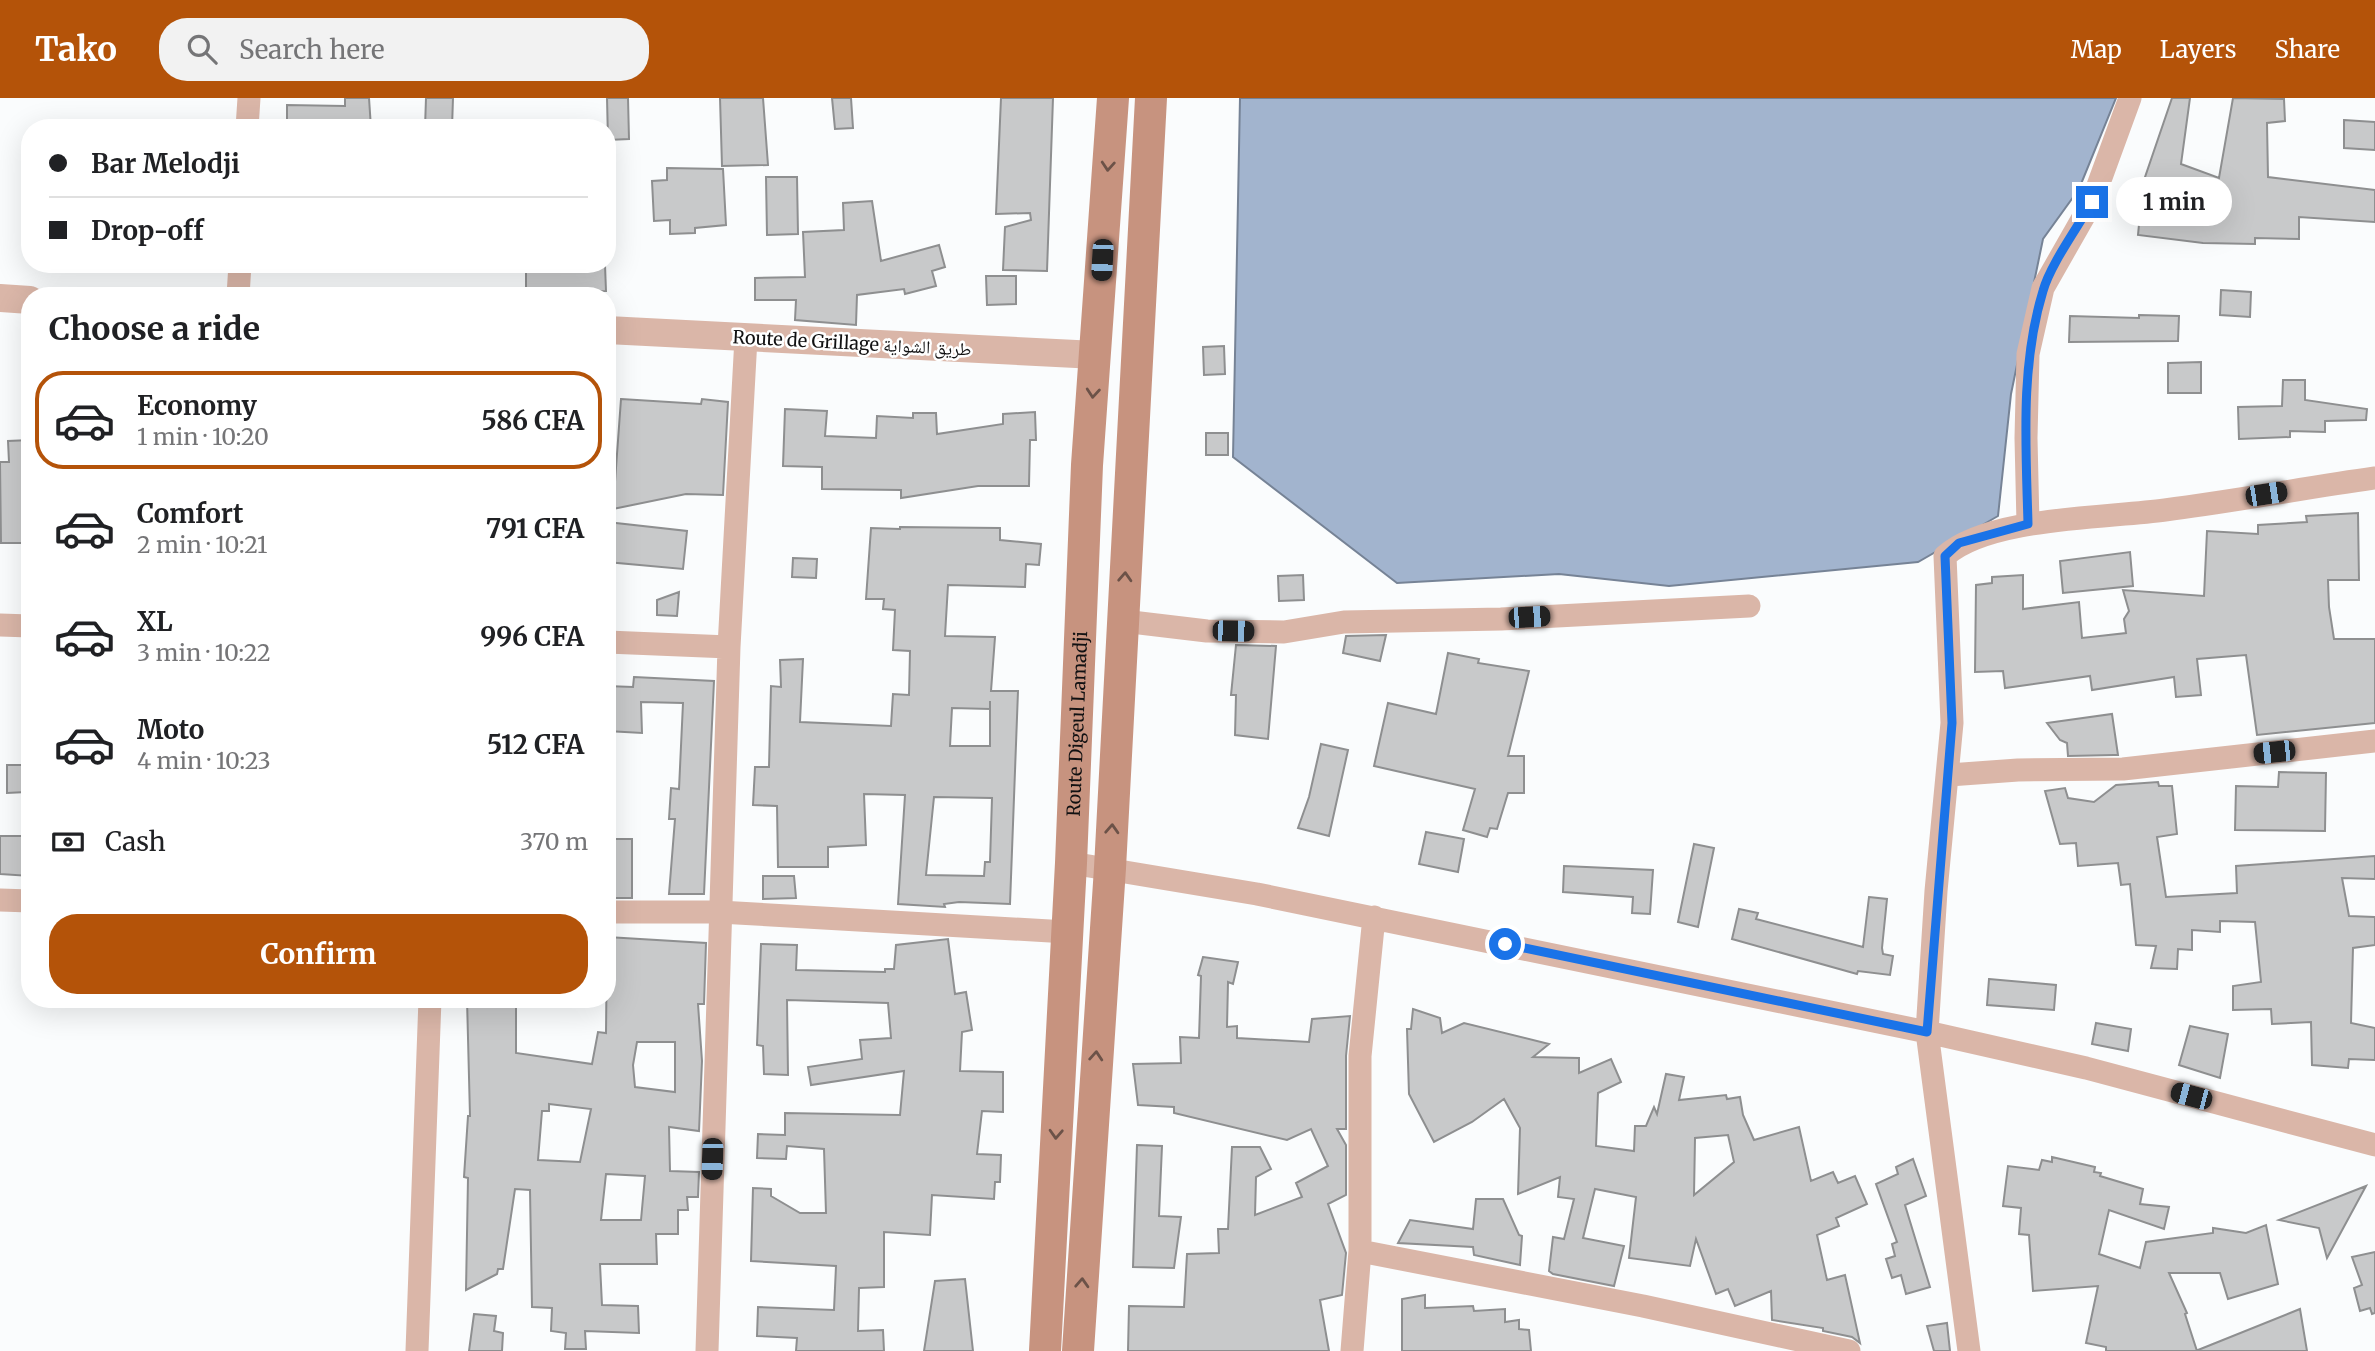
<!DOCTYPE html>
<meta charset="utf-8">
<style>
:root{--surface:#fff;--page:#f2f2f2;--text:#202124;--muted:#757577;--line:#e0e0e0;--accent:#b45309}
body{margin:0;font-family:Merriweather,"Noto Naskh Arabic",serif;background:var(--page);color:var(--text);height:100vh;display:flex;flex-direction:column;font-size:26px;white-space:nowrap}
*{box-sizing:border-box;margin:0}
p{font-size:23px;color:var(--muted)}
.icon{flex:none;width:38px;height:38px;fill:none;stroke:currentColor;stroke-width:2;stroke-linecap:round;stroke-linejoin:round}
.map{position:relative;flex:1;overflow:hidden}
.sheet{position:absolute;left:21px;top:189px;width:595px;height:721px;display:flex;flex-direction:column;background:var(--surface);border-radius:28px;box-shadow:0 7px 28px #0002}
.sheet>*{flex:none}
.top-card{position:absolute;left:21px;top:21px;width:595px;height:154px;border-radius:28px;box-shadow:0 7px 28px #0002;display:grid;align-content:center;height:154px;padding:0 28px;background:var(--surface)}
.end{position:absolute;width:32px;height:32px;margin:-16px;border:9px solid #1a73e8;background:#fff;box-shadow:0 0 0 4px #fff}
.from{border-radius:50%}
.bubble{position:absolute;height:49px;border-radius:24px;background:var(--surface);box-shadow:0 7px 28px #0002;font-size:23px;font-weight:700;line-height:49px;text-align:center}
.car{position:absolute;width:21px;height:42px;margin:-21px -10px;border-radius:9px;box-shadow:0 0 5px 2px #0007;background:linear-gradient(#222 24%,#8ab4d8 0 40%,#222 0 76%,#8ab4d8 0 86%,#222 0)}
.top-card b{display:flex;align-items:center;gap:24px;height:66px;font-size:26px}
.top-card b+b{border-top:2px solid var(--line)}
.top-card i{width:18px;height:18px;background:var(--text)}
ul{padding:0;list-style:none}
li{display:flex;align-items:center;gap:21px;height:98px;margin:0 14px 10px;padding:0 14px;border:4px solid transparent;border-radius:28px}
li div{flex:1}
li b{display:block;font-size:26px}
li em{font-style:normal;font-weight:700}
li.selected{border-color:var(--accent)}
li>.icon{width:63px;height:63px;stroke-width:1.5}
h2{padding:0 28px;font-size:32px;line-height:84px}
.pay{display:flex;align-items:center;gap:18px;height:77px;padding:0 28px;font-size:26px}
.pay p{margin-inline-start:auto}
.primary-button{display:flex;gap:14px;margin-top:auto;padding:14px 28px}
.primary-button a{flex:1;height:80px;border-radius:28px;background:var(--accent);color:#fff;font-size:28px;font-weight:700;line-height:80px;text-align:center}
header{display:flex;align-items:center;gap:42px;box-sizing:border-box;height:98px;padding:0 35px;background:var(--accent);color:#fff}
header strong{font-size:33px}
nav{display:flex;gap:38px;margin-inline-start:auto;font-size:24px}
.search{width:490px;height:63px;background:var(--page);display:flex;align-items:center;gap:18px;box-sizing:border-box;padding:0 24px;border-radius:28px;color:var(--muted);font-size:26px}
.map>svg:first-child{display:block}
.water{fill:#a2b4ce;stroke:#768396;stroke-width:2}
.building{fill:#c8c9ca;stroke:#8e8f90;stroke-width:2;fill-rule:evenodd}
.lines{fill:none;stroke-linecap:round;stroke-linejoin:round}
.minor{stroke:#dab6a8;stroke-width:23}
.tertiary{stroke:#dab6a8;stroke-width:28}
.secondary{stroke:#c7937f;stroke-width:32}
.oneway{stroke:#6c5248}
.route{stroke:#1a73e8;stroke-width:9}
.labels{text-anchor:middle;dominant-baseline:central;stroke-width:5;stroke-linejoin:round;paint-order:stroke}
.street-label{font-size:18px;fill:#111112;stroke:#fff}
</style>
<header>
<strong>Tako</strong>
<div class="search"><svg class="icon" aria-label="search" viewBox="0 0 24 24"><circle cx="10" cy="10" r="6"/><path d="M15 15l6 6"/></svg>Search here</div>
<nav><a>Map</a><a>Layers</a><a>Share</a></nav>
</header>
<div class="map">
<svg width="2375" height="1253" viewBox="0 0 2375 1253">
<rect width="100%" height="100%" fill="#fafcfd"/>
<path class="water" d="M1240,0H2116L2079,91L2043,141L2011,296L1998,418L1918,464L1669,488L1559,476L1397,485L1233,359Z"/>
<path class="building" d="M345,0H369L371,30H287V7L345,8Z
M426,0H453L452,30H425Z
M607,0H628L629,41L608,42Z
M720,0H763L768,67L722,68Z
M832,0H851L853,30L835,31Z
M1001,0H1053L1047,173L1003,172L1005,129L1031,122L1030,115L996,116Z
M2172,0H2190L2181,66L2219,80L2233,0L2284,1L2285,23L2267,25L2268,79L2375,92V124L2299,119V141L2255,140V146L2203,145L2138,137L2143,85Z
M2344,22L2375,24V52L2344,50Z
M667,70L723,71L726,127L695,130V135L670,136V122L654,123L652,83L667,82Z
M766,79H797L798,136L767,137Z
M872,103L881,163L939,147L945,169L932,173L936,188L905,196L904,191L857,197L856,227L795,222L796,202H755V180L805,179L803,134L844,132L843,105Z
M526,166L605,167L606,193L526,194Z
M986,178H1016V206L987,207Z
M2221,192L2251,194L2250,219L2220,217Z
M2139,217L2179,218L2178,243L2069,244L2070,218L2139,220Z
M1224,248L1225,276L1204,277L1203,249Z
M2201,264V295H2168V265Z
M2283,282H2305V302L2367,311L2366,322L2325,323V334L2290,333V339L2239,341L2238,309L2282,308Z
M621,301L701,306L702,301L728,304L723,397L686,396L613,411Z
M785,311L827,313L825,338L876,340L877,318L913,320V315H936L937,336L1003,326V316L1035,314L1036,342H1030L1029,388H978L901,400V392L822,391V369L783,368Z
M1206,335H1228V357H1206Z
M30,342L29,445H1L0,364H9L8,343Z
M2358,415L2359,482H2328L2329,509L2334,541H2375V625L2257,637L2246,557L2197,561L2201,597L2176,599L2174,579L2092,592L2090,578L2005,590L2003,573L1975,574L1976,487L1992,485V479L2023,477V511L2079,504L2082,540L2126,535L2124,521L2129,513L2123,492L2204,498L2207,433L2258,436V427L2307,424L2306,418Z
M607,424L687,433L683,471L607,464Z
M900,429L1000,430V442L1041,446L1039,467L1026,466L1025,489L948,487L945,538L995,539L991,593H1018L1010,806L959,804L944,806L945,809L898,806L905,697L864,696L866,747L828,749V769H778L777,708L753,707L755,669H769L771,588L781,589L780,562L803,561L800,624L891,628L893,596L909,597L910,553L893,552L895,512L883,511L884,501H866L871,430L900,431ZM990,603V648H950L952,610L990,611ZM934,699L992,700L990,764H985L984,778L926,777Z
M2130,454L2133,488L2063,495L2060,463Z
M793,460L817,461L816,480L792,479Z
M1303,477L1304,502L1279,503L1278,478Z
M679,494L677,518L657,517V502Z
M1386,537L1380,563L1343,555L1346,538Z
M1236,547L1276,548L1268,641L1235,637L1236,597H1231Z
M1448,555L1479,561L1478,565L1529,573L1508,658H1524V695H1508L1497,731L1490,730L1487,739L1463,732L1475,691L1374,668L1388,605L1436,616Z
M634,579L714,583L704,796H669L675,721H669L671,690L679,691L683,605L641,604L642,635L607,633V588L633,589Z
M2112,616L2118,657H2114L2068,658L2067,645L2060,642L2047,625Z
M1321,646L1348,652L1329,738L1298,730L1309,699Z
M7,667H25L26,694L7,695Z
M2279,674L2326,675L2325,733L2235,732L2236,688L2278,689Z
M2158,684L2159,688H2172L2177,736L2157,739L2166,799L2237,795L2236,768L2375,758V781L2342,780L2349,818L2375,819V847L2353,850L2351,925L2375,930V962L2349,961L2348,970L2312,967L2311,924L2272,926L2271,911L2233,912V888L2261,884L2255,824L2220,823V834L2192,832V852L2178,851L2177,871L2151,870L2156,848L2136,847L2130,786L2121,787L2118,765L2078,768L2076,745L2060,746L2045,693L2065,690L2068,700L2094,704L2116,687Z
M1426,734L1464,741L1458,774L1419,766Z
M0,738H30V778L0,776Z
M607,741H632V800H607Z
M1694,746L1714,750L1698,829L1678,824Z
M1564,768L1653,772L1650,816L1632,815L1633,799L1563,794Z
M763,778H794L796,800L763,801Z
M1869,799L1887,801L1882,850L1883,856L1893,858L1890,877L1858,873L1857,876L1732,841L1739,811L1758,815L1756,821L1863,849Z
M607,839L706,845L704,906H698L702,963L699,1033L669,1029L670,1073L699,1074L698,1099H687L688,1112H678V1136H656L657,1166H600L602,1207L638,1208L639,1235L585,1233L586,1251H565L566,1235L551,1233L552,1210L532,1209L530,1092L515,1091L503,1171H498L497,1176L466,1192L468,1080L464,1079L468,1018H470L467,901H516V955L592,966L598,934L606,935ZM637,944H675V994L635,989L633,967ZM549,1006L591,1011L580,1064L538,1062L542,1013H549ZM606,1076L645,1078L641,1122H601Z
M948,841L955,896L966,894L972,932L962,934L960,973L1003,974V1014L982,1013L977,1056L1001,1057L1000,1084H995L994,1101L932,1097L930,1137L884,1134V1189L859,1190L858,1233L883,1232L884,1253H796L797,1240L757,1238L758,1209L834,1212L836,1168L751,1163L753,1090L771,1091V1098L800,1115H826L824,1051L787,1048L786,1061L757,1060L758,1036L785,1037V1015L900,1017L904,973L811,987L808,969L862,961L860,942L891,940L888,905L787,902L788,977L764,976L763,948L757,947L761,846L797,847L796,872L885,874V871H894L896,847Z
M1203,859L1238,864L1233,886L1228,884L1227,929L1237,928V940L1309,944L1312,921L1350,918L1346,958V1031H1337L1346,1047V1097L1328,1106L1346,1155L1342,1197L1320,1202L1329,1253H1128L1129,1208L1184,1209L1187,1156L1219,1155L1218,1131H1228L1232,1049H1260L1271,1071L1256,1079L1255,1117L1302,1099L1296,1085L1328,1068L1311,1031L1287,1042L1174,1015V1009L1138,1007L1133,966L1181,965L1180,939L1199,940L1201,878L1198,877Z
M1989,881L2056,887L2054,912L1987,907Z
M1413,911L1440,920L1442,935L1464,925L1549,946L1533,959L1579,960V975L1611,961L1621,984L1598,995L1596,1048L1634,1053L1635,1028H1646L1654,1009L1657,1016L1666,976L1684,979L1679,1002L1726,997L1727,1001L1740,999L1743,1017L1754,1042L1799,1029L1811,1083L1833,1074L1838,1085L1855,1078L1867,1106L1836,1120L1839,1128L1817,1137L1827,1182L1845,1177L1860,1245L1852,1239L1823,1233V1230L1772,1222L1771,1193L1735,1208L1728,1191L1716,1196L1696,1141L1690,1168L1629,1160L1636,1099L1595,1091L1583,1140L1624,1148L1614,1188L1553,1176L1549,1173L1553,1139L1564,1141L1574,1101L1558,1099L1560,1079L1518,1096L1520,1030L1504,1001L1472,1024L1434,1044L1409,996L1407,931H1411ZM1728,1037L1734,1064L1694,1097L1695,1040Z
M2096,925L2131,931L2128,953L2092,946Z
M2190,928L2228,936L2220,980L2179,967Z
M1137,1047L1162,1048L1159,1118L1181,1119L1174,1170L1133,1169Z
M2052,1059L2095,1069L2094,1074L2101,1075L2100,1078L2143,1091L2140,1106L2169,1109L2164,1131L2109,1112L2099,1156L2140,1170L2146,1144L2213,1135V1130L2246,1135L2266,1127L2278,1186L2228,1201L2220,1175H2169L2187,1215L2185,1216L2197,1253H2106V1249L2086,1245L2098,1188L2033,1193L2029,1137L2019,1136L2021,1110L2003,1108L2008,1068L2039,1072L2042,1062L2052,1064Z
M1913,1061L1926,1098L1905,1107L1930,1189L1906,1196L1901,1177L1892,1180L1886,1161L1895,1158L1892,1146L1897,1144L1876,1086L1898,1076L1896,1069Z
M2366,1088L2327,1160L2319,1130L2279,1122Z
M1476,1101H1503L1519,1137L1522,1138L1520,1167L1474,1157L1473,1149L1398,1145L1410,1122L1473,1131Z
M2375,1154V1215L2372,1216L2370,1210L2360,1213L2354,1190L2362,1187L2352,1159Z
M965,1181L973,1253H924L935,1183Z
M1425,1197V1210L1473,1208L1474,1213L1505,1211V1224L1519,1222V1231L1529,1232L1531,1253H1402V1201Z
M2300,1211L2307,1253H2198V1252Z
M474,1216L496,1218L494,1233L503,1235L502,1253H469Z
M1947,1225L1950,1253H1934L1927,1228Z"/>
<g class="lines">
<path class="minor" d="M247,30L249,0
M238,198L240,166
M2028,426L2026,340L2028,256L2043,190L2092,104L2130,0
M1123,523L1207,533L1284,534L1344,524L1501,521L1749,508
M0,527L30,528
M607,544L729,549
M1949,677L2018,672L2123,671L2375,643
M1071,765L1257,796L1927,934L2086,970L2375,1047
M0,802L30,803
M607,814H719L1067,834
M1360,1153L1643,1208L1849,1253
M417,1253L430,901
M707,1253L729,549L746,240
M1352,1253L1360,1153V958L1374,819
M1969,1253L1927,934L1936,793L1952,625L1945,458C1988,419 2106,420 2165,412C2235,403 2305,390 2375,380"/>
<path class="tertiary" d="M0,200L30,202
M607,232L1096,257"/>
<g class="secondary">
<path id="s1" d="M1045,1253L1071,765L1087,367L1113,0"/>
<path d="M1078,1253L1110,770L1151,0"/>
</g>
</g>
<defs><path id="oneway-chevron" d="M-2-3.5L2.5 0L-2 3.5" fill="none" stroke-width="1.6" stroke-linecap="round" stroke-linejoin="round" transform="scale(1.75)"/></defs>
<g class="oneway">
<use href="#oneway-chevron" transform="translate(1108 68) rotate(94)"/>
<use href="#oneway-chevron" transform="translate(1093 295) rotate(95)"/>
<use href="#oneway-chevron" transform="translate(1125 479) rotate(-87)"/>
<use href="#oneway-chevron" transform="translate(1112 731) rotate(-87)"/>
<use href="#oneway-chevron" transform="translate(1096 958) rotate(-86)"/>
<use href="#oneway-chevron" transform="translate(1056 1036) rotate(93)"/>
<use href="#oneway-chevron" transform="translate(1082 1185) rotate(-87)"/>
</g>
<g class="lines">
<path class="route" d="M1505,846L1927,934L1952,625L1945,458L1959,445L2028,426C2026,349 2020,268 2043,193C2050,167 2078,129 2092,104"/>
</g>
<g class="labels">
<g class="street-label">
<text transform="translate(852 245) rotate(3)">Route de Grillage طريق الشواية</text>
<text stroke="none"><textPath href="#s1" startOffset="628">Route Digeul Lamadji</textPath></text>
</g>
</g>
</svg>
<i class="end from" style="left:1505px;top:846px"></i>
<i class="end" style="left:2092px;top:104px"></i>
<div class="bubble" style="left:2116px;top:79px;width:116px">1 min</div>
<i class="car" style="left:1102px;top:162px;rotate:183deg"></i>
<i class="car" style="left:2266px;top:396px;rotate:81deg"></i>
<i class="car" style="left:1529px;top:519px;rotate:87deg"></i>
<i class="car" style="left:1233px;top:533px;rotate:91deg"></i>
<i class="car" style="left:2274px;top:654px;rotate:264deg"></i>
<i class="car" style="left:2191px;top:998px;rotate:285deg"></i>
<i class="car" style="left:712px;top:1061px;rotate:182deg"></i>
<div class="top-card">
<b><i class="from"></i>Bar Melodji</b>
<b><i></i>Drop-off</b>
</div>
<section class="sheet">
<h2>Choose a ride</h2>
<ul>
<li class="selected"><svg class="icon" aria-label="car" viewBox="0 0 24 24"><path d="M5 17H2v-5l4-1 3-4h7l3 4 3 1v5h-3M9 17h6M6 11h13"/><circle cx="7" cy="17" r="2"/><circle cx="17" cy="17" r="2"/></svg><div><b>Economy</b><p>1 min · 10:20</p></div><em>586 CFA</em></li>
<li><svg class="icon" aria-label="car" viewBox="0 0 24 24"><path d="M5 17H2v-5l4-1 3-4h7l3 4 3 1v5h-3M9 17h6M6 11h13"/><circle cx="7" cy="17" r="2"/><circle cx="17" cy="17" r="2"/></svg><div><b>Comfort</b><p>2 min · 10:21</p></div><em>791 CFA</em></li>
<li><svg class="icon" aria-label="car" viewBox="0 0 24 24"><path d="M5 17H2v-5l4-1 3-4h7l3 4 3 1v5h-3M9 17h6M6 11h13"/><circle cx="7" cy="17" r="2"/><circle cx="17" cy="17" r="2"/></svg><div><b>XL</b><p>3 min · 10:22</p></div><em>996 CFA</em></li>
<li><svg class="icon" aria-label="car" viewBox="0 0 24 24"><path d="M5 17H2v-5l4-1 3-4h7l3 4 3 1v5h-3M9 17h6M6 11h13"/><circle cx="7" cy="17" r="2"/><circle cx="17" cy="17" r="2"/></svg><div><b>Moto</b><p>4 min · 10:23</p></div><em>512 CFA</em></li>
</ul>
<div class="pay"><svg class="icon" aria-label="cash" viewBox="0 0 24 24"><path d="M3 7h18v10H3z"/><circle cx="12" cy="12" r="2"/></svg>Cash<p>370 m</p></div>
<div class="primary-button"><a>Confirm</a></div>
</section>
</div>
